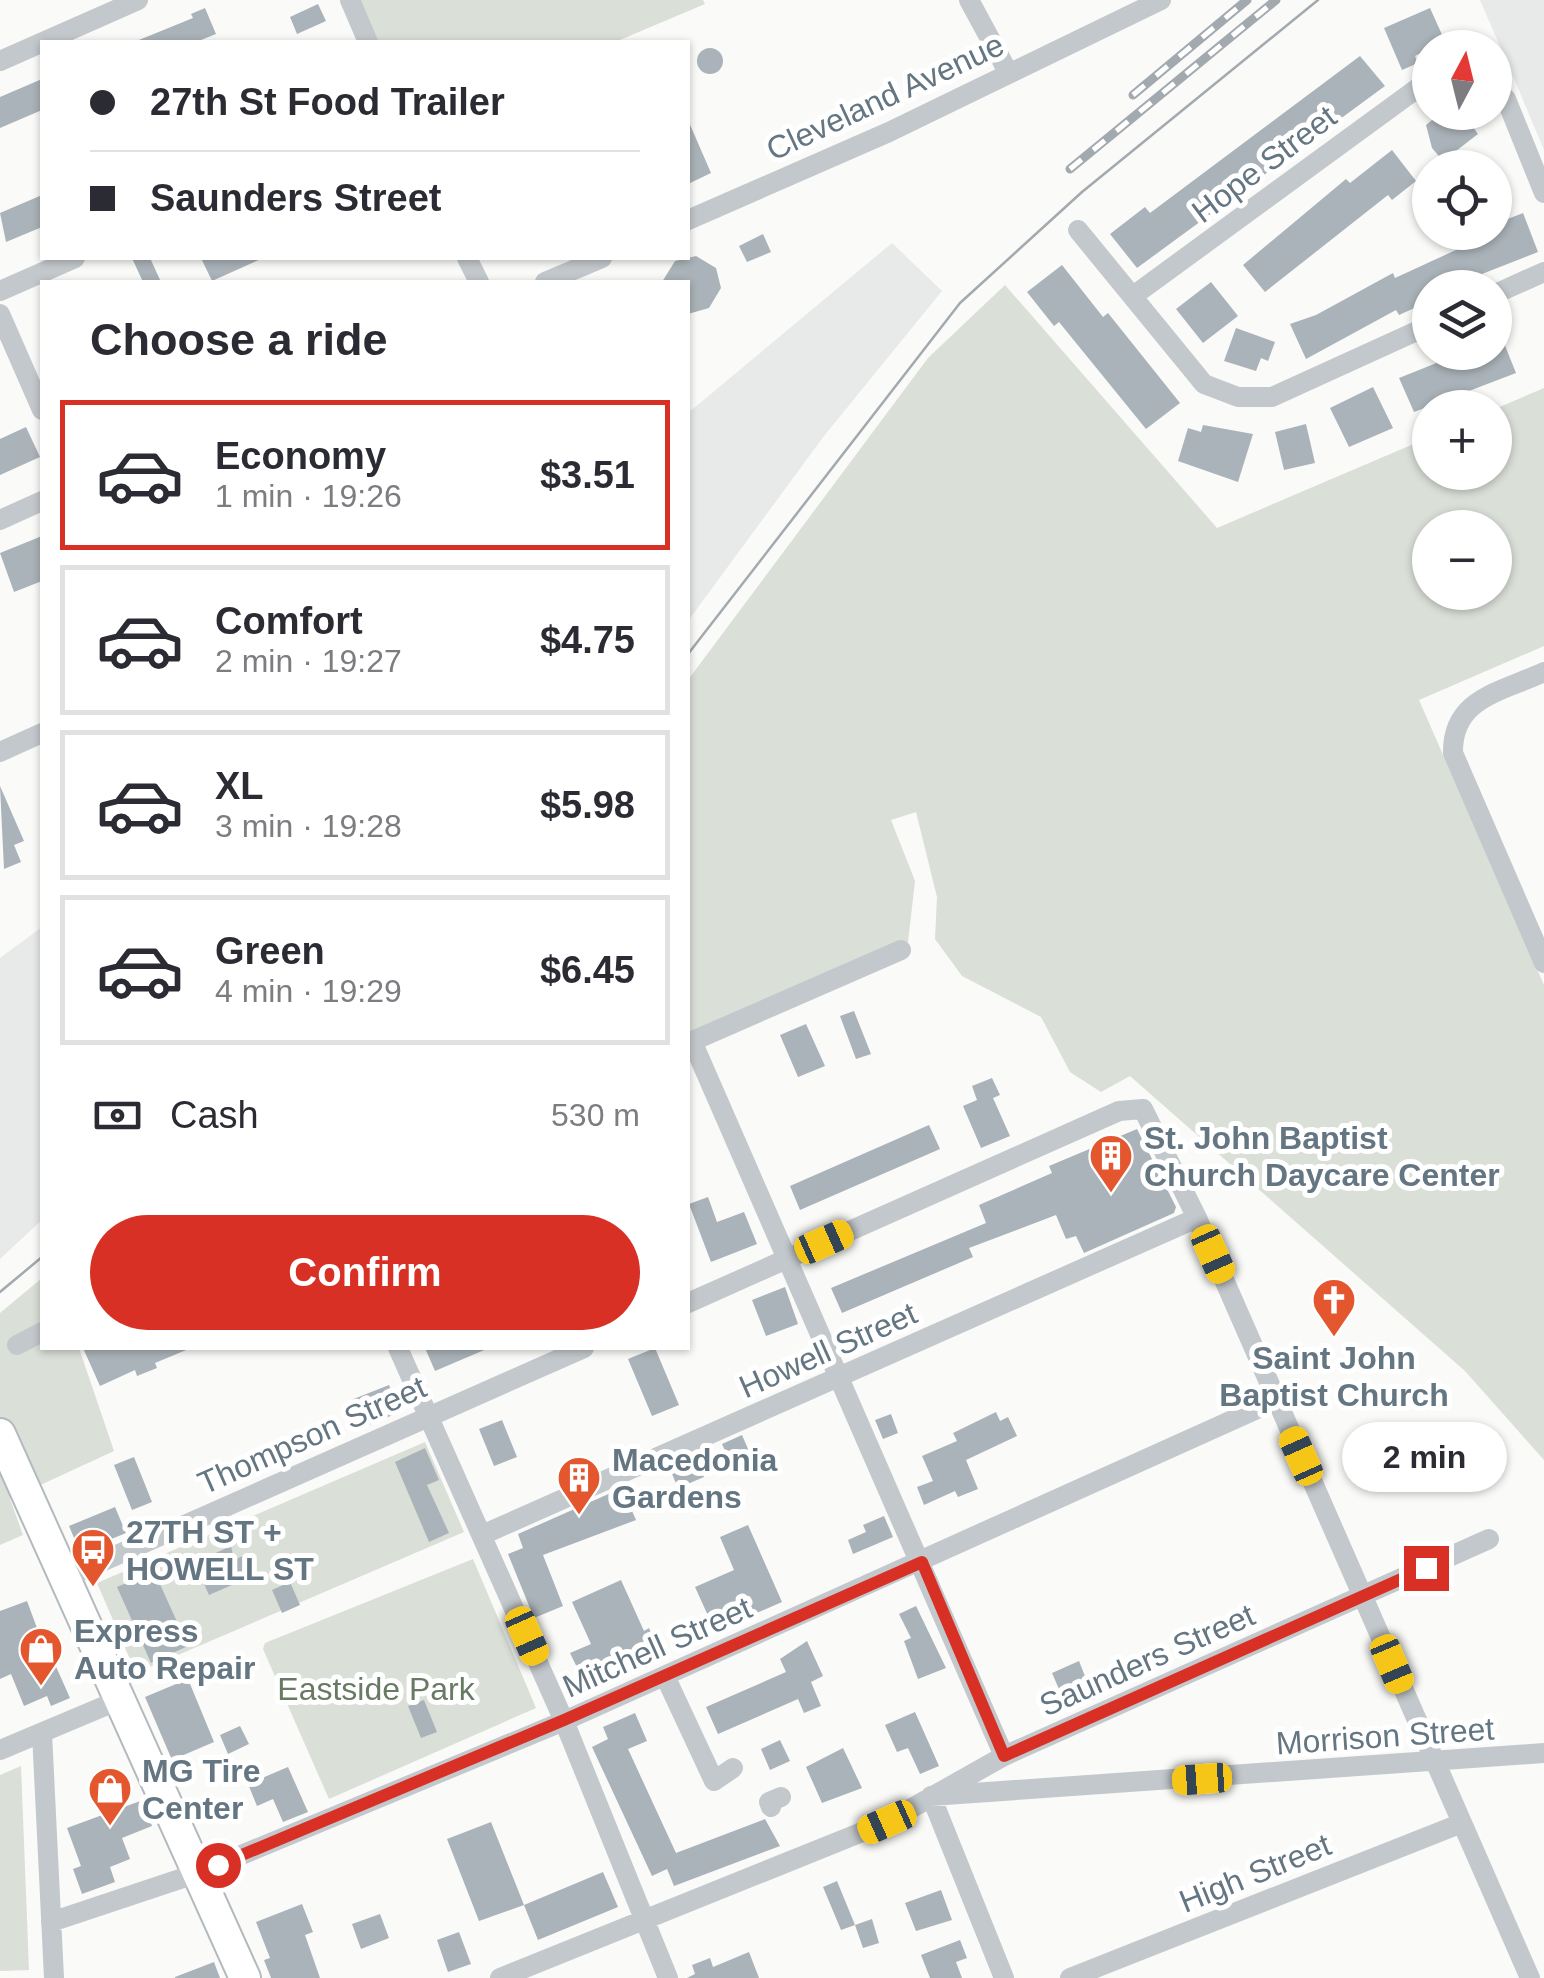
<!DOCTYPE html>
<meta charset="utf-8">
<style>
:root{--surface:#fff;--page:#f7f7f7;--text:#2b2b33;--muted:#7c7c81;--line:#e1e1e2;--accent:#d93025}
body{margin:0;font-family:Arial,sans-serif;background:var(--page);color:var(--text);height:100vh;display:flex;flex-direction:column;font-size:38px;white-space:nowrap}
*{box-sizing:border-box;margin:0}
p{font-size:32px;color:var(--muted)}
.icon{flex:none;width:55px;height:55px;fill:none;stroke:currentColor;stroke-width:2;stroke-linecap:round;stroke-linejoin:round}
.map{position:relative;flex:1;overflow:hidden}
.details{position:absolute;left:40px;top:280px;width:650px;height:1070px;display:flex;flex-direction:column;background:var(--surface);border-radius:0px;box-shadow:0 2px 8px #0004}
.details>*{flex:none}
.top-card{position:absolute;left:40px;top:40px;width:650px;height:220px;border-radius:0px;box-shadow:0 2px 8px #0004;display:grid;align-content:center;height:220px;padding:0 50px;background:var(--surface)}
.needle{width:65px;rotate:7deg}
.buttons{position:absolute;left:1412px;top:30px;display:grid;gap:20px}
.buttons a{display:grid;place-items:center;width:100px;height:100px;border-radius:50%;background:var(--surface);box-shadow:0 2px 8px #0004;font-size:50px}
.end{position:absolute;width:45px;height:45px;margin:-22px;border:12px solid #d93025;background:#fff;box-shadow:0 0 0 5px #fff}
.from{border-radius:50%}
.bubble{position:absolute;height:70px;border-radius:35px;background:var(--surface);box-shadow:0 2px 8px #0004;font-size:32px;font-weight:800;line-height:70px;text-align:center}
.car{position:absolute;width:30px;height:60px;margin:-30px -15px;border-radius:12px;box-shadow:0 0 8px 2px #0007;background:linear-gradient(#f5c518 24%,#345 0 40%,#f5c518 0 76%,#345 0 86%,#f5c518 0)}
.top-card b{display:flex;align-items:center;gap:35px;height:95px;font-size:38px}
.top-card b+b{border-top:2px solid var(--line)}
.top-card i{width:25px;height:25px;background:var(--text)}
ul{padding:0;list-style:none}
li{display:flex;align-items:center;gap:30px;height:150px;margin:0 20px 15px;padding:0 30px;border:5px solid var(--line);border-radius:0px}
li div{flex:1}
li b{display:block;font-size:38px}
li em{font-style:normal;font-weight:800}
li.selected{border-color:var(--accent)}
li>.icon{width:90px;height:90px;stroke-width:1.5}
h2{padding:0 50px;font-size:45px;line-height:120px}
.pay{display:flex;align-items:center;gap:25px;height:110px;padding:0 50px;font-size:38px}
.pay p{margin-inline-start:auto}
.primary-button{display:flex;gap:20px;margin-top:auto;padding:20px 50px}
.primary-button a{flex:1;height:115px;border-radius:60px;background:var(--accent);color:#fff;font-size:40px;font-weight:800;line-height:115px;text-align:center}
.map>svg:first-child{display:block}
.built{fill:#e8e9e9}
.green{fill:#dadfd7;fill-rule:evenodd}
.building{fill:#aab3b9}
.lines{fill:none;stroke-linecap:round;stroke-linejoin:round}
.secondary-casing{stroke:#b3babf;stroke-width:34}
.street{stroke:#c3c8cc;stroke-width:20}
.secondary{stroke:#fff;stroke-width:30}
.tram{stroke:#a2aab0;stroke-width:2.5}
.rail-casing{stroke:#a2aab0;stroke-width:9}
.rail{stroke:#fff;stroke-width:5;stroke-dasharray:15;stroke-linecap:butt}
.route{stroke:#d93025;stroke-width:12}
.labels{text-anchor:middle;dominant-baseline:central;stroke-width:10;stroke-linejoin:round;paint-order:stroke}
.street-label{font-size:32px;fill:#657683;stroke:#fff}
.poi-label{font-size:32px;font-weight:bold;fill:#657683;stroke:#fff;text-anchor:start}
.park-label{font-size:32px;fill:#687a64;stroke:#fff}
</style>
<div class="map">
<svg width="1544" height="1978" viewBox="0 0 1544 1978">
<rect width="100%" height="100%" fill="#fafaf8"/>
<path class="built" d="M1480,0H1544V150L1521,95Z
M892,243L942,291L824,436L688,621V413Z
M42,927V1220L0,1259V958Z"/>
<path class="green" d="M356,0H703L705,4L615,42H374Z
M1005,285L1217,528L1430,437V472H1495V409L1544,388V646L1419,700L1544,985V1460L1465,1371L1130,1076L1101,1092L1070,1072L1041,1017L962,976L935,939L937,897L916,812L891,820L915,881L908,942L901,950L688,1035V680L928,358ZM1430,528H1495V592H1430Z
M42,1278V1348H79L114,1451L10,1499L23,1535L0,1545V1313Z
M425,1442L464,1532L136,1673L97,1583Z
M473,1559L536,1708L329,1799L263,1649L265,1643Z
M21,1766L29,1970L0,1971V1775Z"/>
<path class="building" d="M318,4L326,21L297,34L290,17Z
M205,8L216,34L196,42H134L193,18L191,14Z
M1430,8L1448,48H1430L1415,56L1418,63L1402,70L1384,28Z
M697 61a13 13 0 1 1 26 0a13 13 0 1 1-26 0Z
M1360,56L1385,86L1137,268L1110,234L1145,207L1150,213Z
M42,79V110L0,128V97Z
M1442,112H1462L1478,134L1443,161L1432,148L1426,125Z
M688,120L711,173L688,184Z
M1392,150L1416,181L1392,200L1388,195L1265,292L1243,265L1346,179L1350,183Z
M42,195V227L6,242L0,213Z
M1523,213L1538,252L1482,274L1483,278L1461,288H1430V301L1399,315L1396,310L1306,359L1290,324L1316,315L1393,273L1395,278L1495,232V224Z
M763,234L771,252L747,262L739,246Z
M696,256L716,268L721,288L709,308L688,314V282H662L675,261Z
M132,258H150L161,282H143Z
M201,258H263L212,281Z
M1062,265L1103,317L1108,313L1180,403L1146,429L1059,322L1054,326L1027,292Z
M1211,282L1238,316L1203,343L1176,309Z
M1496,323L1516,373L1414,412L1399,378L1454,356L1452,352H1495Z
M1236,328L1275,342L1268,361L1261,358L1256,371L1224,361Z
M1373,387L1393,428L1349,447L1330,408Z
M1306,424L1315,463L1284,470L1275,432Z
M1203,425L1253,434L1238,482L1178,461L1188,428L1201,432Z
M26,427L40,457L0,475V439Z
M42,536V581L14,592L0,553Z
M0,786L24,841L14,845L21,862L4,869Z
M854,1011L871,1054L856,1059L840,1016Z
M806,1024L825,1066L798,1077L780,1035Z
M992,1078L1000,1095L993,1098L1010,1136L981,1148L963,1106L977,1100L972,1086Z
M929,1125L940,1149L800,1210L790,1186Z
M1137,1129L1176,1207L1174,1213L1084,1253L1076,1236L1066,1239L1056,1215L969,1248L973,1257L842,1313L831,1288L986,1223L979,1205L1052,1173L1049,1166Z
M708,1197L717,1222L744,1212L757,1244L711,1262L689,1204Z
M785,1287L798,1324L766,1336L752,1300Z
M83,1348H191L155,1363L157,1368L137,1376L135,1370L100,1386Z
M425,1348H489L435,1371Z
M655,1348L679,1405L652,1416L628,1359Z
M389,1385L400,1412L357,1430L351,1416L357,1413L351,1400Z
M996,1412L1000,1421L1008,1417L1017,1436L966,1460L978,1489L958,1497L955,1491L924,1505L917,1487L933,1481L922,1456L957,1441L953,1433Z
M891,1414L898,1433L883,1439L875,1420Z
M502,1420L517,1457L494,1466L479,1429Z
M742,1435L754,1463L734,1471L722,1444Z
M425,1448L439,1480L427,1485L449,1533L429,1542L395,1462Z
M695,1455L704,1477L678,1488L669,1467Z
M134,1457L152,1502L132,1510L114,1465Z
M622,1488L636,1520L543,1555L563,1606L534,1618L508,1554L523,1548L518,1534Z
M115,1507L126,1533L80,1552L69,1526Z
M884,1516L893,1537L853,1554L848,1540L866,1532L863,1525Z
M748,1525L782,1602L715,1631L695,1587L734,1570L720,1537Z
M231,1546L234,1560L247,1554L255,1575L209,1595L201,1577L194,1584L180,1568L189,1558L196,1562Z
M154,1571L188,1646L151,1663L117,1587Z
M621,1580L644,1631L649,1628L662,1657L588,1690L570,1653L591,1644L572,1602Z
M290,1582L300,1605L282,1613L272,1590Z
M27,1601L37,1628L27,1632L41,1668L54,1662L70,1698L51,1706L47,1696L24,1706L11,1674L0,1679V1611Z
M916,1606L946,1668L918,1679L904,1641L911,1638L899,1614Z
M807,1641L823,1676L811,1682L821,1706L804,1713L798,1699L718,1734L706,1707L786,1672L780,1659Z
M1079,1661L1088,1684L1062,1696L1052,1673Z
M188,1679L214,1742L172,1760L145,1697Z
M424,1700L437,1732L421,1738L408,1706Z
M915,1712L939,1766L920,1774L908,1748L897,1752L885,1725Z
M635,1713L647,1741L628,1749L676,1853L765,1819L780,1846L674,1886L667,1869L652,1876L592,1747L608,1739L603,1727Z
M240,1726L249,1744L228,1754L220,1735Z
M780,1740L790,1761L770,1770L761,1749Z
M843,1748L862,1788L822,1803L806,1767Z
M288,1767L308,1812L283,1822L273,1799L257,1806L248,1784Z
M143,1800L152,1826L122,1838L130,1859L110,1867L115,1882L82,1894L73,1869L81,1866L67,1828Z
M491,1822L524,1905L479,1921L447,1839Z
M603,1872L618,1907L538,1940L524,1905Z
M837,1881L855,1925L841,1930L823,1887Z
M941,1890L952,1920L916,1931L905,1903Z
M302,1904L313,1932L305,1935L320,1978H271L264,1960L270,1958L256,1922Z
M380,1914L389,1938L361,1949L352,1924Z
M872,1919L879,1943L863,1948L855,1925Z
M459,1932L471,1964L448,1972L437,1940Z
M960,1940L967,1958L956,1962L962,1978H930L921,1955Z
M749,1952L759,1978H687L695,1974L692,1965L710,1958L713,1967Z
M214,1962L220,1978H175V1977Z"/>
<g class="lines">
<defs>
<path id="secondary" d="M0,1434L245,1978"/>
</defs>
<use href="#secondary" class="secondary-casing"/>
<path class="street" d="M350,0L368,42
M969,0L1008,72
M0,61L138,0
M1495,88L1506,99L1544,193
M688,220L889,132L1161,0
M1078,230L1204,384L1238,397H1272L1430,325
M467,258L479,282
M545,282L602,258
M0,291L75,258
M1495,294L1544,272
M1133,296L1430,79
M0,314L42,410
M0,520L42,501
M1544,672C1501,692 1452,698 1453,753L1544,963
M0,752L42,733
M692,1041L1004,1756
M688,1043L901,950
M688,1303L1119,1111L1143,1109L1197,1218L1530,1978
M17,1345L42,1332
M398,1348L564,1721L668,1978
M482,1535L1197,1218
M65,1578L584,1348
M665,1676L714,1781L733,1768
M42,1733L54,1978
M0,1750L119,1700
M771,1807L769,1802L781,1797
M51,1922L198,1873L564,1721L1277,1400
M500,1978L887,1822L1004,1756L1489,1539
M1004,1978L931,1796L1544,1753
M1070,1978L1462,1823"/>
<use href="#secondary" class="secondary"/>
<path class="tram" d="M688,654L960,303L1082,192L1318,0
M0,1292L42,1257"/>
<defs>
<path id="rail" d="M1133,95L1247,0
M1070,169L1276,0"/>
</defs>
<use href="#rail" class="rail-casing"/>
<use href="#rail" class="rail"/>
</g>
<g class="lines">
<path class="route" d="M218,1865L564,1720L922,1562L1004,1756L1426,1568"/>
</g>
<defs>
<symbol id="building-pin" viewBox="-11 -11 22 30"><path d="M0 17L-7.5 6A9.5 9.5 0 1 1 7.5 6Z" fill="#e4572e" stroke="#fff"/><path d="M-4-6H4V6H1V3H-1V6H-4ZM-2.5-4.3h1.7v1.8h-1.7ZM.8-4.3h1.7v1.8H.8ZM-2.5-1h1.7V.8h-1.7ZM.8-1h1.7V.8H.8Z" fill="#fff"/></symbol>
<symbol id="church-pin" viewBox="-11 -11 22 30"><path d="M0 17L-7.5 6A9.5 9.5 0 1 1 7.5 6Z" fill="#e4572e" stroke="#fff"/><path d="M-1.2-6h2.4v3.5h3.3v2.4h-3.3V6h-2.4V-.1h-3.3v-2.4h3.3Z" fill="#fff"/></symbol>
<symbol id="bus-pin" viewBox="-11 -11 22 30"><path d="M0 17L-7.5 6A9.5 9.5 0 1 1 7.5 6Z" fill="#e4572e" stroke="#fff"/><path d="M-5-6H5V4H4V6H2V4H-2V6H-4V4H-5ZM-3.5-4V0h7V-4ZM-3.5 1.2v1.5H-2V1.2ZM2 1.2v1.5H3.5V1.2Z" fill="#fff"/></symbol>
<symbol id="shop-pin" viewBox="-11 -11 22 30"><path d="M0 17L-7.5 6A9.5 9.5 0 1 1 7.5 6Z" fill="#e4572e" stroke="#fff"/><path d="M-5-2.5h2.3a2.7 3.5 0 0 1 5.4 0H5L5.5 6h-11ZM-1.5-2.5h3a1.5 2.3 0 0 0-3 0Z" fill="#fff"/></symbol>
</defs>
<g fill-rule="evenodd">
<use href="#building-pin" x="1086" y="1131" width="50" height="68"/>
<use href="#church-pin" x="1309" y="1275" width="50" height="68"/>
<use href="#building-pin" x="554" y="1453" width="50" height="68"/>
<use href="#bus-pin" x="68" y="1525" width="50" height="68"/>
<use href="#shop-pin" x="16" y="1624" width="50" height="68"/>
<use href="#shop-pin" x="85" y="1764" width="50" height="68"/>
</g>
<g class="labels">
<g class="street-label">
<text transform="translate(885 97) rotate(-25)">Cleveland Avenue</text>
<text transform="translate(1264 164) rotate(-37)">Hope Street</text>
<text transform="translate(828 1350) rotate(-24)">Howell Street</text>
<text transform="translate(312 1435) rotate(-24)">Thompson Street</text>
<text transform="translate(657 1647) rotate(-24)">Mitchell Street</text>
<text transform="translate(1147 1660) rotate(-24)">Saunders Street</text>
<text transform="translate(1385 1736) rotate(-4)">Morrison Street</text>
<text transform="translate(1255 1873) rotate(-22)">High Street</text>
</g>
<g class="poi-label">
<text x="1144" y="1138">St. John Baptist<tspan x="1144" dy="37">Church Daycare Center</tspan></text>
<text x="1334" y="1358" text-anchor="middle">Saint John<tspan x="1334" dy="37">Baptist Church</tspan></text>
<text x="612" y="1460">Macedonia<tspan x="612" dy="37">Gardens</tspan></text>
<text x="126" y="1532">27TH ST +<tspan x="126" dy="37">HOWELL ST</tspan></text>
<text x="74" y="1631">Express<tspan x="74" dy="37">Auto Repair</tspan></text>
<text x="142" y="1771">MG Tire<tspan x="142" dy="37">Center</tspan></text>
</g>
<g class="park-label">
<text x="376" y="1689">Eastside Park</text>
</g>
</g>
</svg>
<div class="buttons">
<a><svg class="needle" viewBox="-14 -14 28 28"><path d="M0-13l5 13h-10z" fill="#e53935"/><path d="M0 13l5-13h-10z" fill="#7c7c81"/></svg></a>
<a><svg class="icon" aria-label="locate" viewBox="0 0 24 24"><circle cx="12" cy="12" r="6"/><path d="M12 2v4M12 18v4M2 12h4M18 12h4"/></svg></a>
<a><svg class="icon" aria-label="layers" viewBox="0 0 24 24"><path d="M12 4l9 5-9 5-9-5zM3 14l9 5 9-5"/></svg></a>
<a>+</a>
<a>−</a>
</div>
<i class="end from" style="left:218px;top:1865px"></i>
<i class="end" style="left:1426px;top:1568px"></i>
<div class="bubble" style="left:1342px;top:1422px;width:165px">2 min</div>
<i class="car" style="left:824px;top:1242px;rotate:66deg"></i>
<i class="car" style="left:1213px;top:1254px;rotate:156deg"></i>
<i class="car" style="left:1301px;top:1456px;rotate:336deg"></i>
<i class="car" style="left:527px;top:1636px;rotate:156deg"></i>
<i class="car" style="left:1392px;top:1664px;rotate:157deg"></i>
<i class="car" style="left:1202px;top:1779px;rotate:266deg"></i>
<i class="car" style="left:887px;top:1822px;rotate:246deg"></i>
<div class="top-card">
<b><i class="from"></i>27th St Food Trailer</b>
<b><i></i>Saunders Street</b>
</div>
<section class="details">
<h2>Choose a ride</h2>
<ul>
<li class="selected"><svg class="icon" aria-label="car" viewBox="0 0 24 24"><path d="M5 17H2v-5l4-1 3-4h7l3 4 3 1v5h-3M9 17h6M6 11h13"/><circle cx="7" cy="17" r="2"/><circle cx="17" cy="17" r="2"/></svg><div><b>Economy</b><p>1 min · 19:26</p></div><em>$3.51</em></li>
<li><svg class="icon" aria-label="car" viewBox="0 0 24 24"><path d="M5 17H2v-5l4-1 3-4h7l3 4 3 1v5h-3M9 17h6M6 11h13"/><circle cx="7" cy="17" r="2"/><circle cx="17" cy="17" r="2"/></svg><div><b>Comfort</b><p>2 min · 19:27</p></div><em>$4.75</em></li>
<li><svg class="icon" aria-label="car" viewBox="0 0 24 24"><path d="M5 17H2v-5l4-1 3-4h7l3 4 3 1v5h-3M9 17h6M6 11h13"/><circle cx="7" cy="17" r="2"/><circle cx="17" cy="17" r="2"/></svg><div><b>XL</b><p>3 min · 19:28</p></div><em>$5.98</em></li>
<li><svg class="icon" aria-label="car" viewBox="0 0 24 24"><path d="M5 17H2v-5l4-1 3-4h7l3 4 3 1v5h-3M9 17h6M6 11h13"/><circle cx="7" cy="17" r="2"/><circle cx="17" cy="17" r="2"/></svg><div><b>Green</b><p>4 min · 19:29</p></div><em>$6.45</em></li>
</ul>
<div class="pay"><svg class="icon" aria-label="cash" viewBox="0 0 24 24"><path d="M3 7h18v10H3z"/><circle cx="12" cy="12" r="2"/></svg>Cash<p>530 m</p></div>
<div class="primary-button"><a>Confirm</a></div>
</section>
</div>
